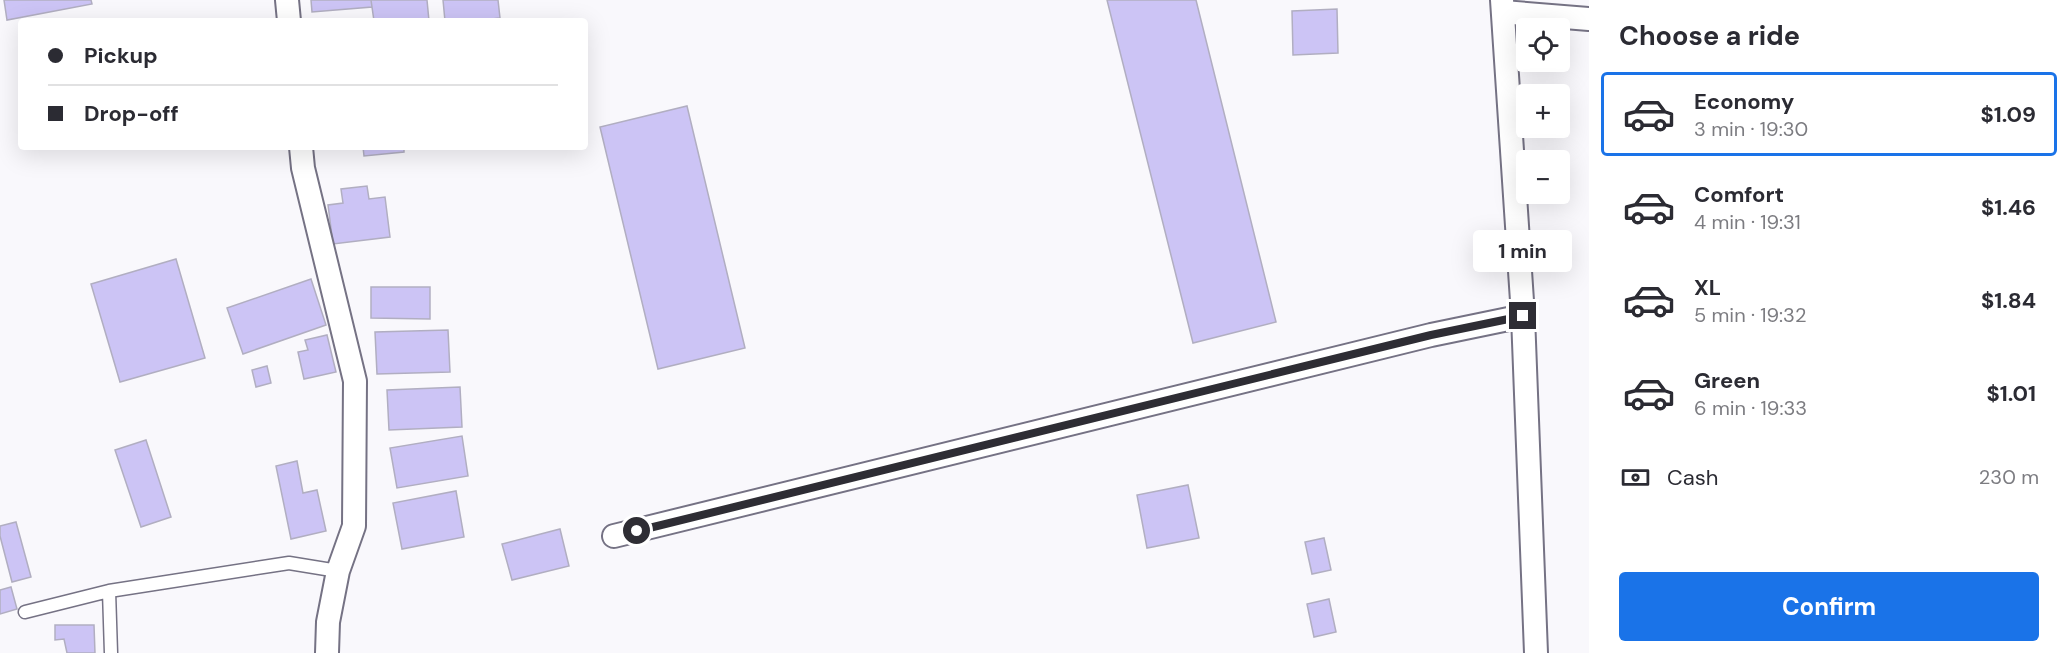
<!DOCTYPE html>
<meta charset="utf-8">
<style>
:root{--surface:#fff;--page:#f2f2f3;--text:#2b2b33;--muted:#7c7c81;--line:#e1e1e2;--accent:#1a73e8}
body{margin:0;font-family:"DM Sans",sans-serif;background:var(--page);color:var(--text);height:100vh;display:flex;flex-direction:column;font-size:22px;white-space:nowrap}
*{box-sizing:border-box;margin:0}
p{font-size:20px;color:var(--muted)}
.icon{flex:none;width:33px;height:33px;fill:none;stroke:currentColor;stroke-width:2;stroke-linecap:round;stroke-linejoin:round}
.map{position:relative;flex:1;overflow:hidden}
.sheet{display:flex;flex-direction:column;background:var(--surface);width:480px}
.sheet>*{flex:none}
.hud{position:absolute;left:18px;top:18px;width:570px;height:132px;border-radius:6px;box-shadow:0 6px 24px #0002;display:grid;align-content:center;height:132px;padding:0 30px;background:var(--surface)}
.buttons{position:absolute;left:1516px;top:18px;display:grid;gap:12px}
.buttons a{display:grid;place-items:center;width:54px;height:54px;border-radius:6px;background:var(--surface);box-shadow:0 6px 24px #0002;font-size:30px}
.end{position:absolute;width:27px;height:27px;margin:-14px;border:8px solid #2e2d34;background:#fff;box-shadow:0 0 0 3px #fff}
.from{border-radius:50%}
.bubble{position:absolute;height:42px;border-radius:6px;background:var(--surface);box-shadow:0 6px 24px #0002;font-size:20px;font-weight:700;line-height:42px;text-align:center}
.hud b{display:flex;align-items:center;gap:21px;height:57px;font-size:22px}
.hud b+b{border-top:2px solid var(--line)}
.hud i{width:15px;height:15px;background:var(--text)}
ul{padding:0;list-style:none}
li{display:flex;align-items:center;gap:18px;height:84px;margin:0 12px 9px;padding:0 18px;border:3px solid transparent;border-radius:6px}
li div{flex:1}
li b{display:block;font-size:22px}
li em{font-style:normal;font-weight:700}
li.on{border-color:var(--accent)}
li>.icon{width:54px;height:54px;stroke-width:1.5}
h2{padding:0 30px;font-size:27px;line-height:72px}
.pay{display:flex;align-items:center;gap:15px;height:66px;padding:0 30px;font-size:22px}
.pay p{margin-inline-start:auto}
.primary-button{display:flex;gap:12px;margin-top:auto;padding:12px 30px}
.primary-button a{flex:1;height:69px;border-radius:6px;background:var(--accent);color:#fff;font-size:24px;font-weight:700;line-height:69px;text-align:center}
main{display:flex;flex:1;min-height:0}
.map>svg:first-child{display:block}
.building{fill:#ccc4f5;stroke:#b1aec1;stroke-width:1.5}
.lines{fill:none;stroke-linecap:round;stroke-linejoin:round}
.lane-casing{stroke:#757284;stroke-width:15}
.street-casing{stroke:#757284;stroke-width:26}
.lane{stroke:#fff;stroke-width:12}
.street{stroke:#fff;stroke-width:22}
.route{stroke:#2e2d34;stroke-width:8}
</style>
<main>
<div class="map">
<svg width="1589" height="653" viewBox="0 0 1589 653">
<rect width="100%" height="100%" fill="#f9f8fc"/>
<path class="building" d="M4,0H91L92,4L7,20Z
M311,0H371L372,7L312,12Z
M371,0H427L429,21H374Z
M443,0H498L500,18L475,21H445Z
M1107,0H1196L1276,322L1193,343Z
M1337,9L1338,53L1293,55L1292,11Z
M687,106L745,348L658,369L600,127Z
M363,147H404V152L364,156Z
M367,186L369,199L385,197L390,237L333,244L328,205L343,203L341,189Z
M176,259L205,358L120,382L91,284Z
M311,279L326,325L243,354L227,308Z
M371,287H430V319L371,318Z
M448,330L450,372L377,374L375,332Z
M327,335L336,372L304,379L298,352L308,350L305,340Z
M267,366L271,383L256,387L252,370Z
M460,387L462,427L389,430L387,390Z
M462,436L468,476L397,488L390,448Z
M146,440L171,517L141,527L115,450Z
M297,461L303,493L317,490L326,531L291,539L276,466Z
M1188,485L1199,538L1147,548L1137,495Z
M456,491L464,537L402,549L393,503Z
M16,522L31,577L12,582L0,536V526Z
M560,529L569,566L512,580L502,544Z
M1324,538L1331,570L1312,574L1305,542Z
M11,587L17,609L0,614V590Z
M1329,599L1336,632L1314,637L1307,604Z
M55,625H94L95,653H67L64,639L55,640Z"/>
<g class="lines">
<defs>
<path id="lane" d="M25,612L109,591
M111,653L109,591L289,563L338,571"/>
<path id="street" d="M287,0L289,21
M1502,0L1523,316L1536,653
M1503,12L1589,19
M301,147L303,168L355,381L354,526L338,571L328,622L327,653
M614,536L1431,335L1523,316"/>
</defs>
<use href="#lane" class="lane-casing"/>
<use href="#street" class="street-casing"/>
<use href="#lane" class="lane"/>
<use href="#street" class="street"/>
</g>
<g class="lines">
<path class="route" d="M637,531L1431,335L1523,316"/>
</g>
</svg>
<div class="buttons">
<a><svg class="icon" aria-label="locate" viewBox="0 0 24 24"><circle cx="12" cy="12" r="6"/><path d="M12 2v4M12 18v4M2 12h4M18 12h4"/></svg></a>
<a>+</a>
<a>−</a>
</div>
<i class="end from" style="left:637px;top:531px"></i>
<i class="end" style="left:1523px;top:316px"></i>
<div class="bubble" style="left:1473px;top:230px;width:99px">1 min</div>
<div class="hud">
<b><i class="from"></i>Pickup</b>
<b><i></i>Drop-off</b>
</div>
</div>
<section class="sheet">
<h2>Choose a ride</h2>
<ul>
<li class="on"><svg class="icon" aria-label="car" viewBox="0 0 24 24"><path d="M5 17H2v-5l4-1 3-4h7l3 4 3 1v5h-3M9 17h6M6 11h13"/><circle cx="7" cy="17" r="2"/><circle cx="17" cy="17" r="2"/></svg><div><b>Economy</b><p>3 min · 19:30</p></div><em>$1.09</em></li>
<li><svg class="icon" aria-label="car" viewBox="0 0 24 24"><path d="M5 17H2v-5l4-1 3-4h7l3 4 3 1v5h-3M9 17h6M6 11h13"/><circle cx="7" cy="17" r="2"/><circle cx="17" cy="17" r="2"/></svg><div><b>Comfort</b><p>4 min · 19:31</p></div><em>$1.46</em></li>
<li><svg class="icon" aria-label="car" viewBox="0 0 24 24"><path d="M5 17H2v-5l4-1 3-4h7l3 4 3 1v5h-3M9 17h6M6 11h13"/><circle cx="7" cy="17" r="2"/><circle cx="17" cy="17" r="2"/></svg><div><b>XL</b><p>5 min · 19:32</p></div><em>$1.84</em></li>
<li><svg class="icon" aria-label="car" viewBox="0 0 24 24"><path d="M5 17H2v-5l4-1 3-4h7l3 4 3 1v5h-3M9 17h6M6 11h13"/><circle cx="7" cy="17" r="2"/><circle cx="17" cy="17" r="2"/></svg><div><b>Green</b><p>6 min · 19:33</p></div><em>$1.01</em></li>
</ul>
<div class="pay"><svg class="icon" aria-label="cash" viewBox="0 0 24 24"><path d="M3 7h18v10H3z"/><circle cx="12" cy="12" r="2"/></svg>Cash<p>230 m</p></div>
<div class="primary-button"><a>Confirm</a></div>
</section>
</main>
